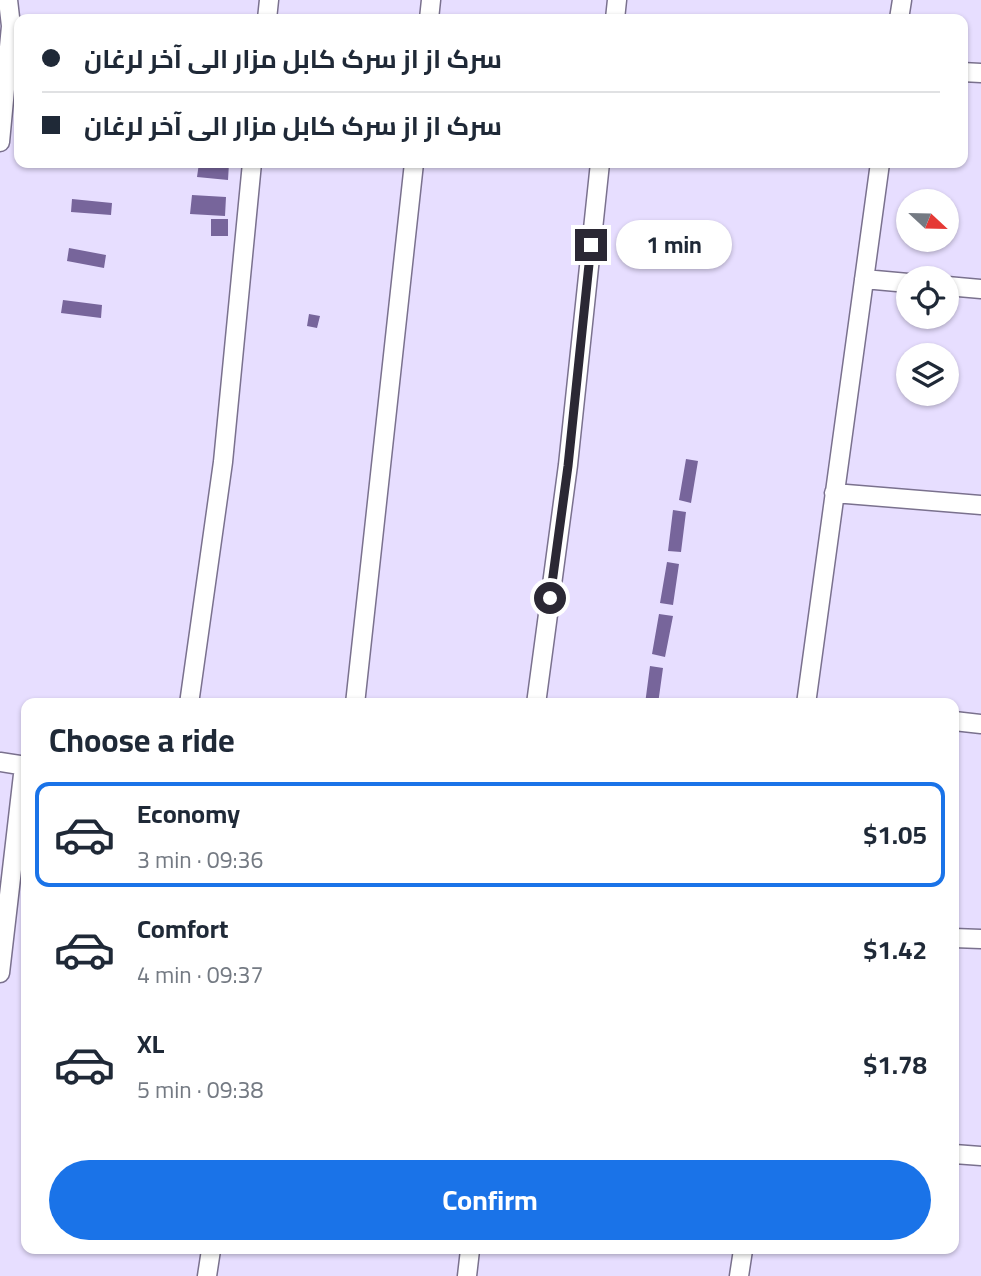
<!DOCTYPE html>
<meta charset="utf-8">
<style>
:root{--surface:#fff;--page:#f6f6f7;--text:#1f2937;--muted:#747a83;--line:#e0e1e3;--accent:#1a73e8}
body{margin:0;font-family:Georgia,Cairo,serif;background:var(--page);color:var(--text);height:100vh;display:flex;flex-direction:column;font-size:26px;white-space:nowrap}
*{box-sizing:border-box;margin:0}
p{font-size:23px;color:var(--muted)}
.icon{flex:none;width:38px;height:38px;fill:none;stroke:currentColor;stroke-width:2;stroke-linecap:round;stroke-linejoin:round}
.map{position:relative;flex:1;overflow:hidden}
.drawer{position:absolute;left:21px;top:698px;width:938px;height:556px;display:flex;flex-direction:column;background:var(--surface);border-radius:14px;box-shadow:0 2px 5px #0004}
.drawer>*{flex:none}
.guide{position:absolute;left:14px;top:14px;width:954px;height:154px;border-radius:14px;box-shadow:0 2px 5px #0004;display:grid;align-content:center;height:154px;padding:0 28px;background:var(--surface)}
.needle{width:46px;rotate:112deg}
.tools{position:absolute;left:896px;top:189px;display:grid;gap:14px}
.tools a{display:grid;place-items:center;width:63px;height:63px;border-radius:50%;background:var(--surface);box-shadow:0 2px 5px #0004;font-size:35px}
.end{position:absolute;width:32px;height:32px;margin:-16px;border:9px solid #2b2834;background:#fff;box-shadow:0 0 0 4px #fff}
.from{border-radius:50%}
.bubble{position:absolute;height:49px;border-radius:24px;background:var(--surface);box-shadow:0 2px 5px #0004;font-size:23px;font-weight:700;line-height:49px;text-align:center}
.guide b{display:flex;align-items:center;gap:24px;height:66px;font-size:26px}
.guide b+b{border-top:2px solid var(--line)}
.guide i{width:18px;height:18px;background:var(--text)}
ul{padding:0;list-style:none}
li{display:flex;align-items:center;gap:21px;height:105px;margin:0 14px 10px;padding:0 14px;border:4px solid transparent;border-radius:14px}
li div{flex:1}
li b{display:block;font-size:26px}
li em{font-style:normal;font-weight:700}
li.active{border-color:var(--accent)}
li>.icon{width:63px;height:63px;stroke-width:1.5}
h2{padding:0 28px;font-size:32px;line-height:84px}
.primary-button{display:flex;gap:14px;margin-top:auto;padding:14px 28px}
.primary-button a{flex:1;height:80px;border-radius:42px;background:var(--accent);color:#fff;font-size:28px;font-weight:700;line-height:80px;text-align:center}
.map>svg:first-child{display:block}
.building{fill:#77659b}
.lines{fill:none;stroke-linecap:round;stroke-linejoin:round}
.minor-casing{stroke:#7a718e;stroke-width:21}
.minor{stroke:#fff;stroke-width:18}
.route{stroke:#2b2834;stroke-width:9}
</style>
<div class="map">
<svg width="981" height="1276" viewBox="0 0 981 1276">
<rect width="100%" height="100%" fill="#e7deff"/>
<path class="building" d="M199,163H229L228,180L197,177Z
M192,195L226,197L225,216L190,214Z
M72,199L112,203L111,215L71,212Z
M211,219H228V236H211Z
M69,248L106,255L104,268L67,261Z
M63,300L102,305L101,318L61,313Z
M309,314L320,316L317,328L307,326Z
M686,459L698,461L691,503L679,500Z
M673,510L686,512L681,552L668,551Z
M667,562L679,564L673,605L660,603Z
M659,614L673,616L665,657L652,654Z
M650,666L663,668L658,704H645Z"/>
<g class="lines">
<defs>
<path id="minor" d="M267,19L269,0
M429,19L431,0
M615,19L617,0
M899,19L902,0
M962,72L981,73
M0,142L11,26L8,0
M864,279L908,283
M947,286L981,289
M834,493L981,505
M189,704L223,462L252,163
M355,704L414,163
M536,704L568,465L600,163
M806,704L880,163
M954,721L981,724
M0,762L26,766
M954,938L981,939
M0,973L24,766
M954,1154L981,1156
M207,1276L211,1250
M467,1276L470,1250
M739,1276L743,1250"/>
</defs>
<use href="#minor" class="minor-casing"/>
<use href="#minor" class="minor"/>
</g>
<g class="lines">
<path class="route" d="M550,598L568,466L591,245"/>
</g>
</svg>
<div class="tools">
<a><svg class="needle" viewBox="-14 -14 28 28"><path d="M0-13l5 13h-10z" fill="#e53935"/><path d="M0 13l5-13h-10z" fill="#747a83"/></svg></a>
<a><svg class="icon" aria-label="locate" viewBox="0 0 24 24"><circle cx="12" cy="12" r="6"/><path d="M12 2v4M12 18v4M2 12h4M18 12h4"/></svg></a>
<a><svg class="icon" aria-label="layers" viewBox="0 0 24 24"><path d="M12 4l9 5-9 5-9-5zM3 14l9 5 9-5"/></svg></a>
</div>
<i class="end from" style="left:550px;top:598px"></i>
<i class="end" style="left:591px;top:245px"></i>
<div class="bubble" style="left:616px;top:220px;width:116px">1 min</div>
<div class="guide">
<b><i class="from"></i>سرک از از سرک کابل مزار الی آخر لرغان</b>
<b><i></i>سرک از از سرک کابل مزار الی آخر لرغان</b>
</div>
<section class="drawer">
<h2>Choose a ride</h2>
<ul>
<li class="active"><svg class="icon" aria-label="car" viewBox="0 0 24 24"><path d="M5 17H2v-5l4-1 3-4h7l3 4 3 1v5h-3M9 17h6M6 11h13"/><circle cx="7" cy="17" r="2"/><circle cx="17" cy="17" r="2"/></svg><div><b>Economy</b><p>3 min · 09:36</p></div><em>$1.05</em></li>
<li><svg class="icon" aria-label="car" viewBox="0 0 24 24"><path d="M5 17H2v-5l4-1 3-4h7l3 4 3 1v5h-3M9 17h6M6 11h13"/><circle cx="7" cy="17" r="2"/><circle cx="17" cy="17" r="2"/></svg><div><b>Comfort</b><p>4 min · 09:37</p></div><em>$1.42</em></li>
<li><svg class="icon" aria-label="car" viewBox="0 0 24 24"><path d="M5 17H2v-5l4-1 3-4h7l3 4 3 1v5h-3M9 17h6M6 11h13"/><circle cx="7" cy="17" r="2"/><circle cx="17" cy="17" r="2"/></svg><div><b>XL</b><p>5 min · 09:38</p></div><em>$1.78</em></li>
</ul>
<div class="primary-button"><a>Confirm</a></div>
</section>
</div>
